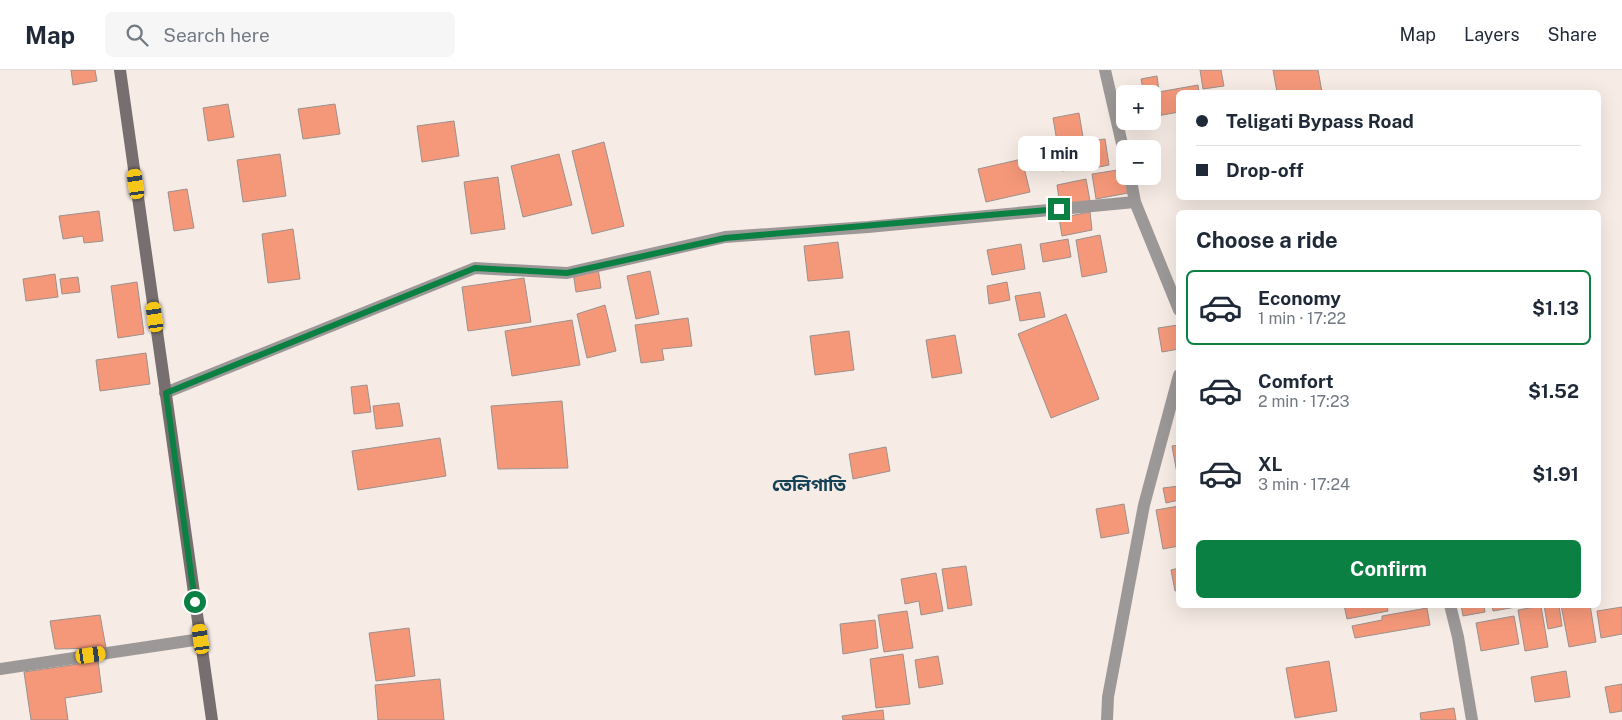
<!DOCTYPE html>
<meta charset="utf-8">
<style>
:root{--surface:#fff;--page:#f6f6f7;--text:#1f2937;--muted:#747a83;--line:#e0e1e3;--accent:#0b8043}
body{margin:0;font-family:"Public Sans","Noto Sans Bengali",sans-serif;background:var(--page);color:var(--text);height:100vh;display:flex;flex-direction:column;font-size:19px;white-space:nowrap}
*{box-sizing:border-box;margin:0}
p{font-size:16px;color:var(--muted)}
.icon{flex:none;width:28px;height:28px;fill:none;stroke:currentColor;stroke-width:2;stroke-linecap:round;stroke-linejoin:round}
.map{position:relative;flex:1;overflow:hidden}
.drawer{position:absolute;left:1176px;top:140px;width:425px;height:398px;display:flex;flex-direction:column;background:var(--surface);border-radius:8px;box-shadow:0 5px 20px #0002}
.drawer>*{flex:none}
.banner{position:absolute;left:1176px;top:20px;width:425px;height:110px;border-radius:8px;box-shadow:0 5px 20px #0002;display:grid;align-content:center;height:110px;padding:0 20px;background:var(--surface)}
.buttons{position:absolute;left:1116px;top:15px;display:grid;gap:10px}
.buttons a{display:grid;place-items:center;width:45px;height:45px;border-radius:8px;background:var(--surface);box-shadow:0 5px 20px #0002;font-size:25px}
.end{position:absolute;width:22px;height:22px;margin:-11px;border:6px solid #0b8043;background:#fff;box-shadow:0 0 0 2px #fff}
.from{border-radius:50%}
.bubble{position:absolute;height:35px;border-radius:8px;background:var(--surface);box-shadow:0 5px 20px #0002;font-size:16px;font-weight:700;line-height:35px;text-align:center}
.car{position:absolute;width:15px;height:30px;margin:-15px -8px;border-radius:6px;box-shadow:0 0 4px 1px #0007;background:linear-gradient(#f5c518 24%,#345 0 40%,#f5c518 0 76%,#345 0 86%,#f5c518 0)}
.banner b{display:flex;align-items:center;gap:18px;height:48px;font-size:19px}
.banner b+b{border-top:1px solid var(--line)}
.banner i{width:12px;height:12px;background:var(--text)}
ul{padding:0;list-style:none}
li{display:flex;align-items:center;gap:15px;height:75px;margin:0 10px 8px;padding:0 10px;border:2px solid transparent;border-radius:8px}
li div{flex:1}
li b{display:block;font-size:19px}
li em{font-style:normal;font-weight:700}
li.current{border-color:var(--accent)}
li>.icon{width:45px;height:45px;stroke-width:1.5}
h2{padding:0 20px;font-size:22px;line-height:60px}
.button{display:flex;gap:10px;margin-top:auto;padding:10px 20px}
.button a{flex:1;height:58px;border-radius:8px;background:var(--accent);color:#fff;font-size:20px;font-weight:700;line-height:58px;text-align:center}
header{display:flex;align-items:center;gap:30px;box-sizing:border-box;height:70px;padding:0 25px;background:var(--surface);border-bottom:1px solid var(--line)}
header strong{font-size:24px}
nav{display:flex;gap:28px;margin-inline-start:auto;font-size:18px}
.search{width:350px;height:45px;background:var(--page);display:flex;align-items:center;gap:12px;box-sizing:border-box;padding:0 18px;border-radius:8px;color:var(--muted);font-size:19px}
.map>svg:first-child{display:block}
.building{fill:#f5987a;stroke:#9c908d}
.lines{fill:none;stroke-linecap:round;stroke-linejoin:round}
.minor{stroke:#9d9898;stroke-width:12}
.secondary{stroke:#776f6f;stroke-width:12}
.route{stroke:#0b8043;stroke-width:6}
.labels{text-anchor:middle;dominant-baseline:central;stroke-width:4.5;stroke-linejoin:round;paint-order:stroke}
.district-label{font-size:18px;font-weight:bold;fill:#144156;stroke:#f7ece5}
</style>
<header>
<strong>Map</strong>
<div class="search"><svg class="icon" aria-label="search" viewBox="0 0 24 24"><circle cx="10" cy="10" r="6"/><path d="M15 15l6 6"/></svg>Search here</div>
<nav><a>Map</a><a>Layers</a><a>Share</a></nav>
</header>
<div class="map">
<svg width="1622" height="650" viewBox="0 0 1622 650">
<rect width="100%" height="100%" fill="#f7ece5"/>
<path class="building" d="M71,0H95L97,11L73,15Z
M1200,0H1221L1224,16L1203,19Z
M1273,0H1318L1322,22H1277Z
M1157,6L1159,21L1144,24L1141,9Z
M1198,15L1199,22H1179V42L1157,46L1153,23Z
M228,34L234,67L208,71L203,38Z
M335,34L340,64L303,69L298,39Z
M1079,43L1088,97L1062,101L1053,48Z
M454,51L459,86L422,92L417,56Z
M1105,69L1109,95L1094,98L1090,71Z
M604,72L624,156L592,164L572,81Z
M280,84L286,126L243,132L237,90Z
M559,84L572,135L523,147L511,96Z
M1022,89L1030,122L986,132L978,99Z
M1124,99L1128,123L1096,129L1092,104Z
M498,107L505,159L471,164L464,112Z
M1086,109L1090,131L1060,136L1057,115Z
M187,119L194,158L174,161L168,122Z
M99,141L103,171L84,173L83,166L63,169L59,146Z
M1090,142L1092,160L1062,166L1059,148Z
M293,159L300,209L268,213L262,164Z
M1100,165L1107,202L1082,207L1076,170Z
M1068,169L1071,187L1043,192L1040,174Z
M838,172L843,208L808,211L804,176Z
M1021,174L1025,199L992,205L987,180Z
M598,198L601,218L576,222L573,202Z
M650,201L659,244L636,249L627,206Z
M55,204L58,227L26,231L23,209Z
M78,207L80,222L62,224L60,209Z
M524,208L531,252L468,261L462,217Z
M137,212L144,264L118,268L111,216Z
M1007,212L1010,230L989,234L987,216Z
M1040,222L1045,247L1020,251L1015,226Z
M605,235L616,281L587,288L577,244Z
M1066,244L1099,329L1051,348L1018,264Z
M688,248L692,276L662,279L664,290L641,293L635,255Z
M572,250L580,295L512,306L505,261Z
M1178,255L1179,279L1162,282L1158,258Z
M849,261L854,300L815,305L810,266Z
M955,265L962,303L932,308L926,270Z
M146,283L150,314L100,321L96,290Z
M367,315L371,342L354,344L351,317Z
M562,331L568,398L498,399L491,336Z
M399,333L403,356L376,359L373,336Z
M440,368L446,406L358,420L352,381Z
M1179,375V414L1172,376Z
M886,377L890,401L853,409L849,384Z
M1179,416V430L1166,433L1163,418Z
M1124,434L1129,463L1101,468L1096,439Z
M1179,436V476L1163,479L1156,440Z
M966,496L972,535L948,539L942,499Z
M1179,498V520L1175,521L1171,500Z
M936,503L943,541L921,545L919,531L905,534L901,509Z
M1344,535H1387L1388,541L1347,549Z
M1461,535H1484L1485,542L1463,546Z
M1492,535H1528L1493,541Z
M1544,535H1559L1562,556L1548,559Z
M1561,535H1590L1596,572L1569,577Z
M1541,536L1548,577L1525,581L1518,540Z
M1622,537V564L1601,568L1597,541Z
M1427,538L1430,555L1355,568L1352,556L1382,550V546Z
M907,541L913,578L884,582L878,545Z
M100,545L106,578L55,579L50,551Z
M1514,546L1519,574L1481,581L1476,553Z
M875,550L878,578L843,584L840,554Z
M409,558L415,606L376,611L369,563Z
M903,584L910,634L876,638L870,589Z
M938,586L943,614L919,618L915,590Z
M98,591L102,622L65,628L68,650H31L24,602Z
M1329,591L1337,641L1295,648L1286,598Z
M1566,601L1570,627L1535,632L1531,607Z
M440,609L444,650H378L375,615Z
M1622,614V641L1610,643L1605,617Z
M1454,638L1456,650H1421L1420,643Z
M883,640L884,650H843L842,646Z"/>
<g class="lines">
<path class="minor" d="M1105,0L1125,87
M1130,106L1135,132L1179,240
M165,323L475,198L567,203L725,167L868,157L1135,132
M1450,535L1458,567L1472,650
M0,599L201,569
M1107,650L1108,627L1144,435L1179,305"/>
<path class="secondary" d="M120,0L212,650"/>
</g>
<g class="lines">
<path class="route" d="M195,532L166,323L475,198L567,203L725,168L1059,139"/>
</g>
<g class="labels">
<g class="district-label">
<text x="809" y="414">তেলিগাতি</text>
</g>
</g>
</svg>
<div class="buttons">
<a>+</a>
<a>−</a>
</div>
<i class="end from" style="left:195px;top:532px"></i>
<i class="end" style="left:1059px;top:139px"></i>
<div class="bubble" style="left:1018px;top:66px;width:82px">1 min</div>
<i class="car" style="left:136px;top:114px;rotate:352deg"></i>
<i class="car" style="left:155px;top:247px;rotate:352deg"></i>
<i class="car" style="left:201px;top:569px;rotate:352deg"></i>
<i class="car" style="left:91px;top:585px;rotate:82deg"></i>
<div class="banner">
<b><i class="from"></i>Teligati Bypass Road</b>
<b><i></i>Drop-off</b>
</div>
<section class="drawer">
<h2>Choose a ride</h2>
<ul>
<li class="current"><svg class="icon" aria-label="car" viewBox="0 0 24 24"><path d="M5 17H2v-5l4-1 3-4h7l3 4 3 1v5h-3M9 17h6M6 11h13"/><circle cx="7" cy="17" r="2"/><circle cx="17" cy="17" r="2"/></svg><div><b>Economy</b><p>1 min · 17:22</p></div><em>$1.13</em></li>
<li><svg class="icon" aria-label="car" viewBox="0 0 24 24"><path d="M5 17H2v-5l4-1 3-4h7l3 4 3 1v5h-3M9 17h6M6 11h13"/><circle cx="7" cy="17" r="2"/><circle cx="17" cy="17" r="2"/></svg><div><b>Comfort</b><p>2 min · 17:23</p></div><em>$1.52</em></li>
<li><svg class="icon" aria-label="car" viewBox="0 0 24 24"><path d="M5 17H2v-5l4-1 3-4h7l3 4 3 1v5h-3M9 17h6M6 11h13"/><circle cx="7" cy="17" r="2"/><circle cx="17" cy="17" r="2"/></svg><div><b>XL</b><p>3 min · 17:24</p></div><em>$1.91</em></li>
</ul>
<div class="button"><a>Confirm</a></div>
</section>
</div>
